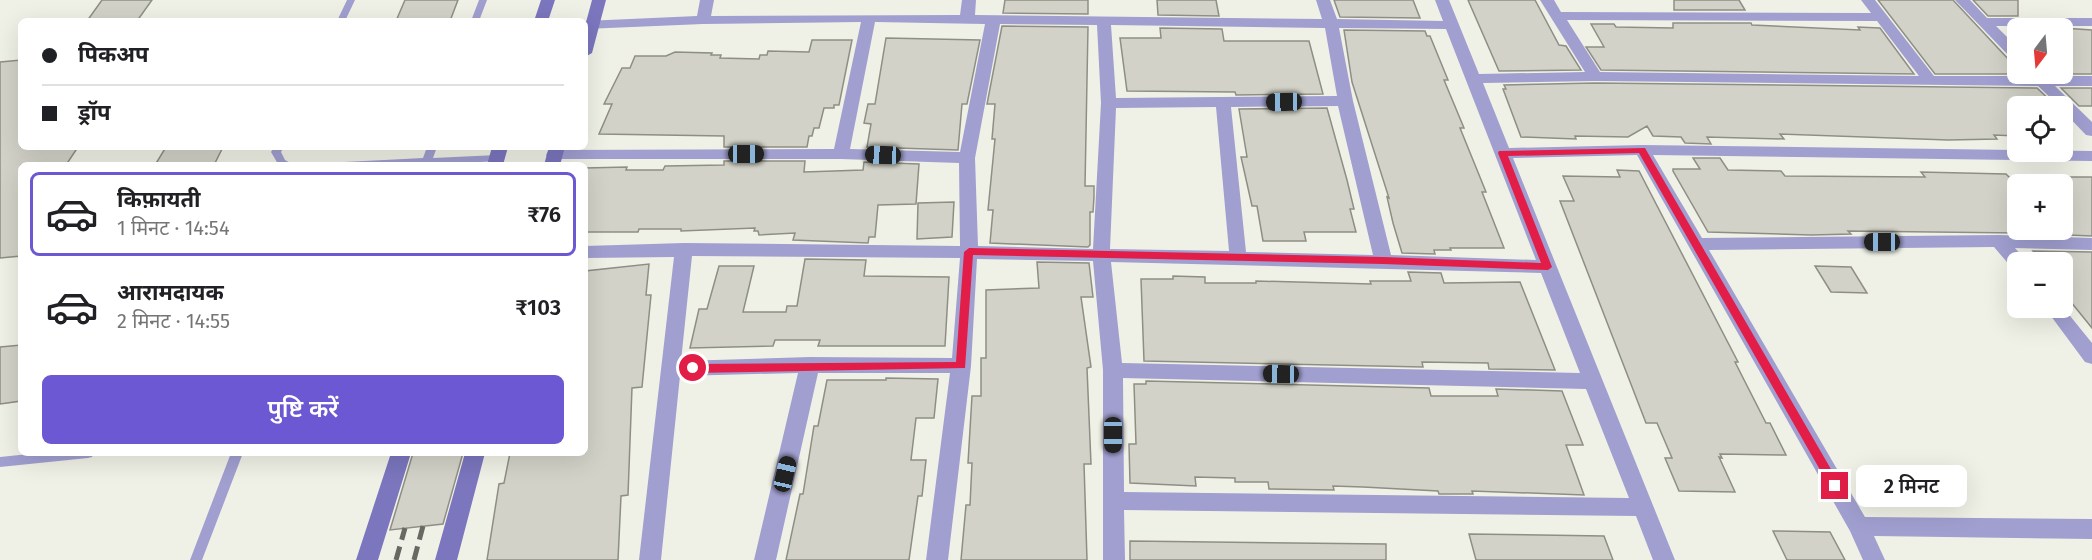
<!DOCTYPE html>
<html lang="hi">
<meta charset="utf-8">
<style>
:root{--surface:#fff;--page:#f2f2f2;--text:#202124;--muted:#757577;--line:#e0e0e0;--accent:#6b58d2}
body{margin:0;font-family:"Fira Sans","Noto Sans Devanagari",sans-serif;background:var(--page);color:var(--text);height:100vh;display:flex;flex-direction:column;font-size:22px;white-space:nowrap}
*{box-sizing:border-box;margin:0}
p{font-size:20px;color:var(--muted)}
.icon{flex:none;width:33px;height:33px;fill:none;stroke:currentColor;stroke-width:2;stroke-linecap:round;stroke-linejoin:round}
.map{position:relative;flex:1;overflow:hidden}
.details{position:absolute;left:18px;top:162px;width:570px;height:294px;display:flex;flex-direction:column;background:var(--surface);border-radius:9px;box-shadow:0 6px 24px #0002}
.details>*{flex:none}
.top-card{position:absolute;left:18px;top:18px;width:570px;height:132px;border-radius:9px;box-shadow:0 6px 24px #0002;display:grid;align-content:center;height:132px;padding:0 24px;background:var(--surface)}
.needle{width:39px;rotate:196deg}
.fabs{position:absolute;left:2007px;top:18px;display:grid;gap:12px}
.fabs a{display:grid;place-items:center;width:66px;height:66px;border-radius:9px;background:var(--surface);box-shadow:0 6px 24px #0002;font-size:30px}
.end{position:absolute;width:27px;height:27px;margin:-14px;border:8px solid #e11d48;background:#fff;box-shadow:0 0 0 3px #fff}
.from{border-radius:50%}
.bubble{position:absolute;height:42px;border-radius:9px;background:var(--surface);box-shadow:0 6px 24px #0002;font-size:20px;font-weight:600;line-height:42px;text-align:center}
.car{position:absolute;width:18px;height:36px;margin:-18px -9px;border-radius:8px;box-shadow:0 0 4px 2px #0007;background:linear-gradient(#222 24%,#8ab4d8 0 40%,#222 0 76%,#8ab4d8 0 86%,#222 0)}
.top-card b{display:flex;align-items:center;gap:21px;height:57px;font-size:22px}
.top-card b+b{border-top:2px solid var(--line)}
.top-card i{width:15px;height:15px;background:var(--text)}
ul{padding:10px 0 0;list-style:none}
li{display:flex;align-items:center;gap:18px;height:84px;margin:0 12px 9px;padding:0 12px;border:3px solid transparent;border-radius:9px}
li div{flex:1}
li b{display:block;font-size:22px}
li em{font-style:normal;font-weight:600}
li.current{border-color:var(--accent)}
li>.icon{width:54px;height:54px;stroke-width:1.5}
.action{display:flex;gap:12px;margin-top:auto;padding:12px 24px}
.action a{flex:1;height:69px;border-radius:9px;background:var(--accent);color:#fff;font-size:24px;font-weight:600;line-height:69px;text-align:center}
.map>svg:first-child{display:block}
.building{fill:#d2d2c8;stroke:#8e8e85;stroke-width:1.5}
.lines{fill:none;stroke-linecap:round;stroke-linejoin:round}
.lane{fill:#a09fd0;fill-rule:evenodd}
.street{fill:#a09fd0;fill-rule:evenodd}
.secondary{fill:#7b76be;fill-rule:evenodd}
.rail{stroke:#686963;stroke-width:5;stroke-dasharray:14 7;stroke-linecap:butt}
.route{fill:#e11d48}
</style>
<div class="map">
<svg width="2092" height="560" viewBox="0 0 2092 560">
<rect width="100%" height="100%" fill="#f0f1e6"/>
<path class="building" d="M102,0H152L137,21H87Z
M405,0H458L450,21H396Z
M1005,0H1088V14L1003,13Z
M1157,0H1216L1219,16L1158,15Z
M1334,0H1413L1420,18L1340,17Z
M1468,0H1535L1559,45L1566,46L1581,70L1499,71Z
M1674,0H1739L1745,10H1674Z
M1878,0H1953L2011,62L2018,63V74H2031H1935Z
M1973,0H2018V16H1988Z
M1673,23H1751L1752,25L1860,30L1858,27L1880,28L1914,74L1601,70L1586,47H1604L1591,24H1614L1616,27L1673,28Z
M1002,26L1088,27L1085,186H1094V197L1093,212H1090V245L1088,247L990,243L993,210H988L995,139H992L995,104H987Z
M1160,28L1222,29L1224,41H1309L1323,94L1236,95L1235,92L1127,91L1120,38H1161Z
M2062,28L2092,30V74H2046H2062Z
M1344,30L1425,31L1427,36H1430L1448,80H1444L1464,128H1460L1486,192H1482L1504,248H1450L1451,250H1434L1435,254L1402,253L1393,223L1387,197L1389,198L1352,82Z
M886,38L980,40L967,104H962L958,150L867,147L871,124L864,123L868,104H875Z
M812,40H852L839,105H834V108H824L819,128H814L812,136H809L807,147H724V136L599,134L612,104H604L622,68H630L635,56H666L675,52L712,53L711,55H721L720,58L759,59L760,55H767L768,51L809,52Z
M21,60V147H78L66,165H21V256L0,258V62Z
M1595,83L2037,88L2056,106H2018V136L1994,135L1997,139L1948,140L1780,134L1784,139L1707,137L1711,144L1685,143L1681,137L1653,136L1647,126L1628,137L1575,136L1576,139L1521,137L1503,89H1506L1504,85Z
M2061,88H2092V106H2079Z
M1327,108L1347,180L1354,209H1350L1356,232H1304L1306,241H1263L1257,206H1252L1241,157H1247L1239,109Z
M166,147H223L214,165H155Z
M1693,158H1720L1728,170L1781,171L1785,176L1925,177L1921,172L2006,174L2009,177H2018V230H2062V184H2042L2036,177H2092V236L2019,233L2018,231V233L1848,231L1851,234L1811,235L1708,232L1673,171V169H1700Z
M724,161H805L804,172L863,170L864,162L919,164L916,204L878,205L875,237H869L868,243L793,240L795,233L759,235L758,231H754L755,228L681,231V229H639L638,232H585V168L627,167L626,170H663L665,166L724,165Z
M1617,170L1639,171L1738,362H1735L1766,423H1770L1786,455L1720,454L1722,458L1719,457L1735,492L1679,491L1665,458H1672L1657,423H1646L1560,201H1574L1563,176L1620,177Z
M954,202L952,237L917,239L918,203Z
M2033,251L2092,252V328L2062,291V262H2043Z
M805,259L866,260L864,276L949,277L945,346H818L820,340H775L773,346L690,348L699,309H707L719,266H754L743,312H786L787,306H797Z
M1037,262L1089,263L1093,297H1081L1091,367L1087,368L1091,464H1084L1087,560H961L966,505H970L972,463H968L972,396H981V358H986V290L1039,288Z
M649,264L646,295H651L642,387L632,388L628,495L621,496L618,560H487L499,484L504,483L510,453H585V271Z
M1815,266L1851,267L1867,293L1831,292Z
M1408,272L1441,273L1444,283L1520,282L1555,370L1489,369L1488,363L1422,362L1423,367L1144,361L1141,279H1173V276L1205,277V283H1256V281L1371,284L1370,281H1411Z
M21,345V401L0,404V347Z
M886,378L938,379L934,418H916L911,460H926L922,496H918L909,560H786L800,494H803L814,426H818L827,380H886Z
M1146,381L1429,388L1431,396H1498L1496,389L1562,391L1583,445H1566L1584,495L1472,491L1473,494H1439L1438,491L1363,487L1333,486L1334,490L1269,489L1268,482H1235V478L1195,477L1196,486L1130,483L1129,444H1136L1134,384H1146Z
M413,453H463L443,524L390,530Z
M1773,531L1830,532L1845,560H1787Z
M1469,534L1604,536L1613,560H1476Z
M1130,541L1386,544V560H1130Z"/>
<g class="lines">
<path class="lane" d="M347,0H355L345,21H337Z
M479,0H487L479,21H471Z
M274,147H284L281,152L285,160L294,165L278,164L271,152Z
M427,147H437L433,158L497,155L502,158L497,161L430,165H340L345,162L423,158Z
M39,453H94L92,457L88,458L0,467V457Z
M231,453H243L202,560H190Z"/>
<path class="street" d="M700,0H714L711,16L960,15L962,0H976L975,15L1322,19L1316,0H1330L1337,19L1443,21L1435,0H1449L1479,74L1585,72L1540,0H1554L1561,12L1871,13L1861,0H1875L1934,76H2031L2034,74H2042L2046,76H2092V86H2055L2092,122V136L2086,135L2062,110V106H2059L2038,86L1595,81L1483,83L1509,148L1642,145L2092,151V161L1653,155L1702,238L1999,235L2092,238V250L2015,248L2027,262H2018V269L2012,268L1994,247L1709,250L1865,517L2092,519V539L1874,536L1885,560H1863L1850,531L1637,155L1513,158L1675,560H1653L1636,516L1124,510L1125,560H1103V370L1093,261L977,259L971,366L948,560H926L950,373H818L776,560H754L798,373L680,376L661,560H639L674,257L585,258V246L684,243L960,246L959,163L841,159H548L546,155L548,151L554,150L834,149L861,22L703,24L585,29V21L697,16ZM1567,20L1877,21L1919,76L1600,72ZM875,22L985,24L960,152L850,149ZM1000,24L1097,25L1101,103L1093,249L978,246L975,158ZM1111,25L1325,28L1337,96L1116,98ZM1339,28L1446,29L1536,260L1391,255L1353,101ZM1338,106L1373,255L1246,252L1231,107ZM1216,107L1229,251L1110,249L1116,108ZM692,256L960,258L952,358L810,357L681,361ZM1111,262L1541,273L1580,373L1122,363ZM1123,378L1586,389L1629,498L1124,492Z
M1955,0H1970L1987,18H2092V26H1996L2018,48V61L2013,60Z
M2062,306L2092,343V364L2085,362L2045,308H2062Z"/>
<path class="secondary" d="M541,0H555L548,21H534Z
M592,0H606L592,53L585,57V26Z
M492,147H508L503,165H487Z
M549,147H565L560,165H544Z
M391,453H411L378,560H356Z
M465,453H485L457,560H435Z"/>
<path class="rail" d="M396,560L405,528
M414,560L423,526"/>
</g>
<path class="route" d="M1645,148L1839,483V489H1831L1639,153L1508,156L1552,267L1548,270L1383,264L973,255L965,368L693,373L688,368L693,364L956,362L964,252L969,248L1383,257L1541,263L1498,153L1499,151Z"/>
</svg>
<div class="fabs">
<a><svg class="needle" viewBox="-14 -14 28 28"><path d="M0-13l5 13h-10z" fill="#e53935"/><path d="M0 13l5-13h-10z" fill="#757577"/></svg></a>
<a><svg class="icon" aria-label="locate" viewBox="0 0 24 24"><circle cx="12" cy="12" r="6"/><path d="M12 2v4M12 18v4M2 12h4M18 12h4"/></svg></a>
<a>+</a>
<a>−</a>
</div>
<i class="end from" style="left:693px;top:368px"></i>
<i class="end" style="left:1835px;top:486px"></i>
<div class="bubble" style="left:1856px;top:465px;width:111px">2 मिनट</div>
<i class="car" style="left:1284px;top:102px;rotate:269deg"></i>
<i class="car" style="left:746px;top:154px;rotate:90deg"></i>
<i class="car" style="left:883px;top:155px;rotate:272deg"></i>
<i class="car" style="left:1882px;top:242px;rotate:270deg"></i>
<i class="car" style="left:1281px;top:374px;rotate:271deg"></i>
<i class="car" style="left:1113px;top:435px;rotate:180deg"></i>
<i class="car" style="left:785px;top:474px;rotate:13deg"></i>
<div class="top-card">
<b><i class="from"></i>पिकअप</b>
<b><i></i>ड्रॉप</b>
</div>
<section class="details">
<ul>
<li class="current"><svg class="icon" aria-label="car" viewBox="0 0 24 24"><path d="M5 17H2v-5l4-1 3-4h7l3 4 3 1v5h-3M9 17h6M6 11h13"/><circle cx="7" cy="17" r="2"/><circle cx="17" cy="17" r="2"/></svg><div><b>किफ़ायती</b><p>1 मिनट · 14:54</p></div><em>₹76</em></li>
<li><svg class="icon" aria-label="car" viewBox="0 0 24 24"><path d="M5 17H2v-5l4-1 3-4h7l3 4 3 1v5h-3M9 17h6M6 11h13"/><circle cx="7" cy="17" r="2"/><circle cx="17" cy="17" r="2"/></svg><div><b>आरामदायक</b><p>2 मिनट · 14:55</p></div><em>₹103</em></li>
</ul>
<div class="action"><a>पुष्टि करें</a></div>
</section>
</div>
